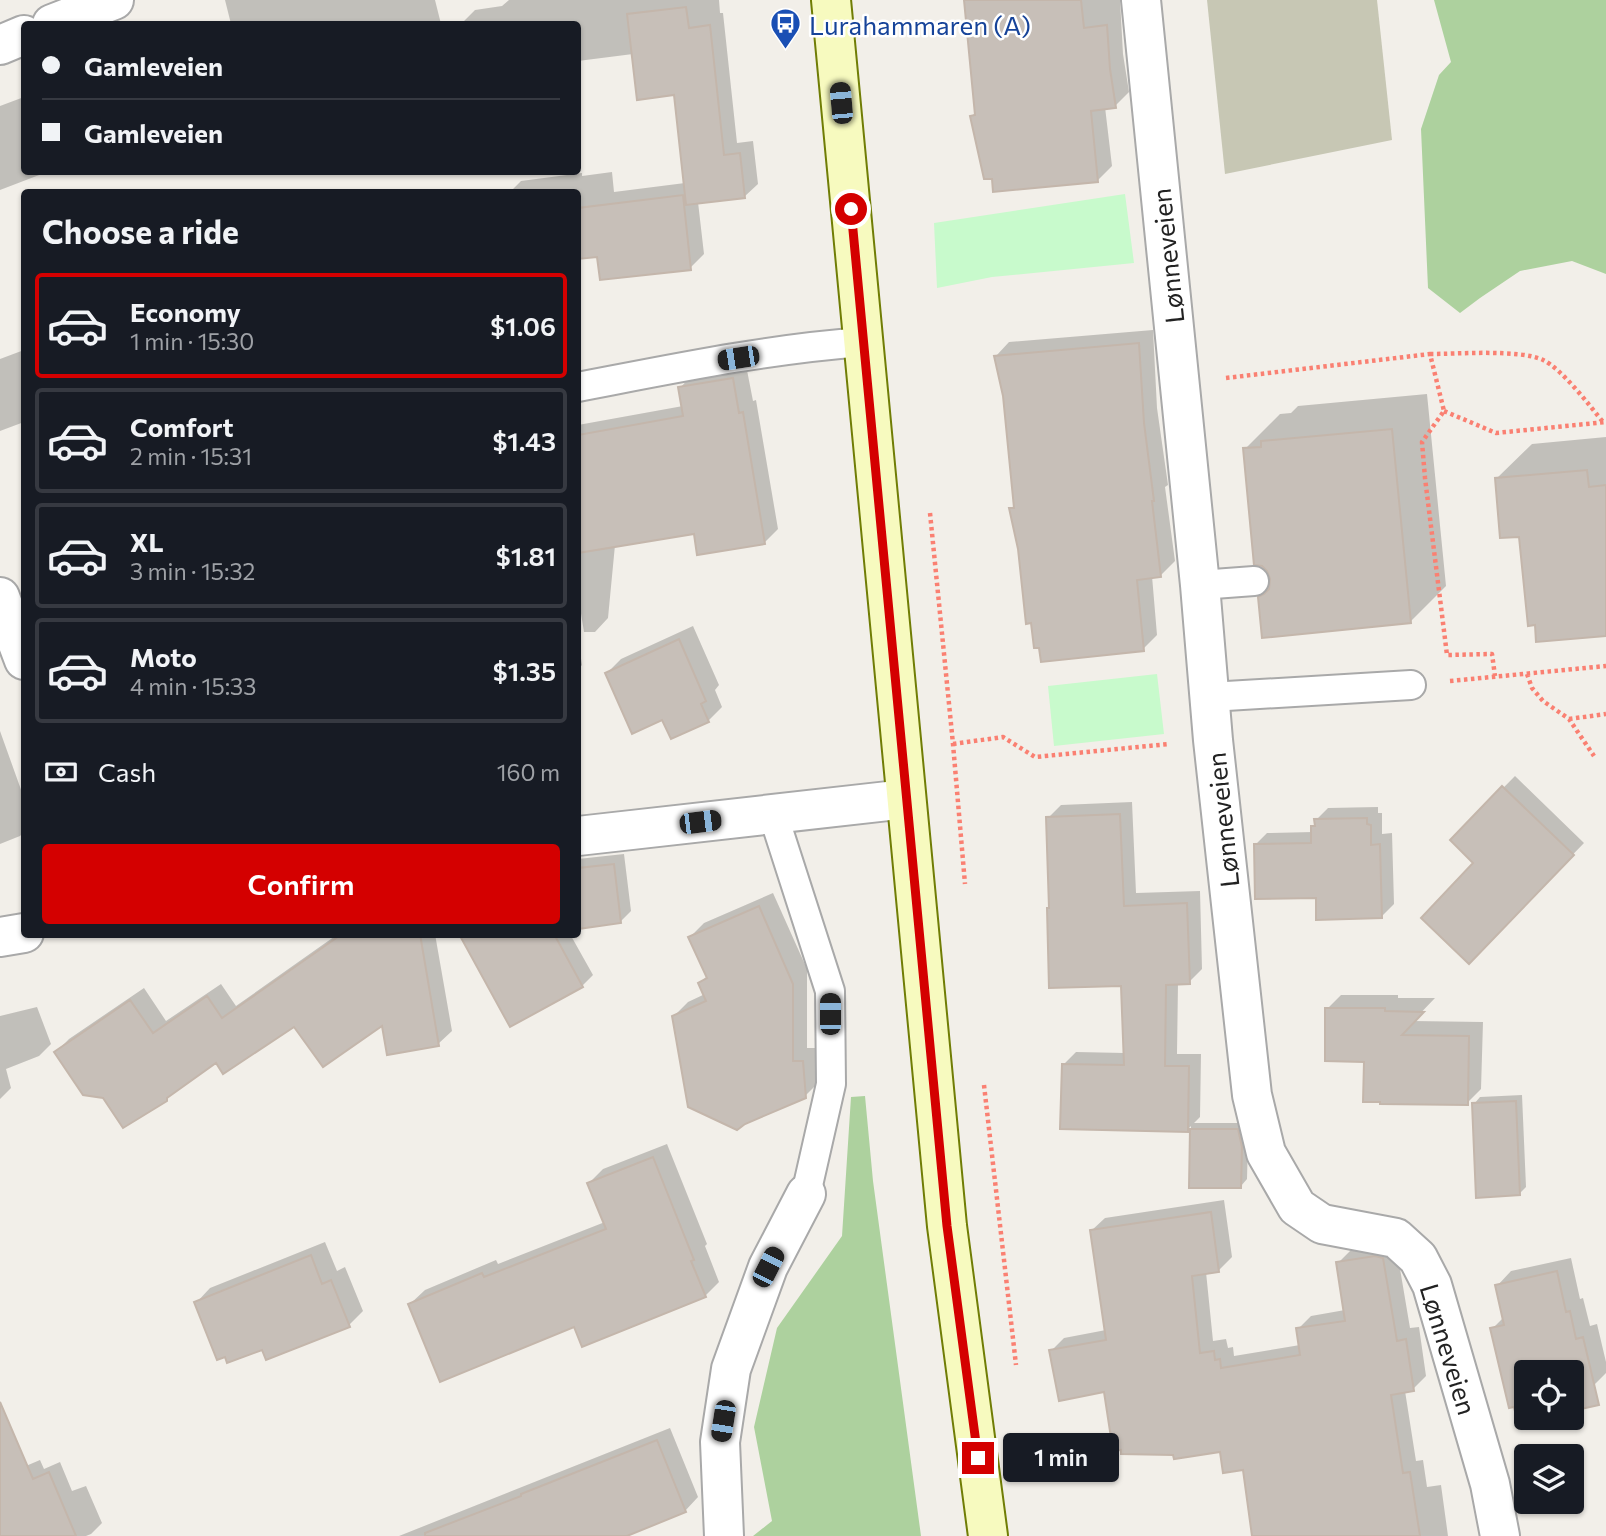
<!DOCTYPE html>
<meta charset="utf-8">
<style>
:root{--surface:#171b24;--page:#20242c;--text:#f1f3f6;--muted:#9ea1a6;--line:#363941;--accent:#d40000}
body{margin:0;font-family:Commissioner,sans-serif;background:var(--page);color:var(--text);height:100vh;display:flex;flex-direction:column;font-size:26px;white-space:nowrap}
*{box-sizing:border-box;margin:0}
p{font-size:23px;color:var(--muted)}
.icon{flex:none;width:38px;height:38px;fill:none;stroke:currentColor;stroke-width:2;stroke-linecap:round;stroke-linejoin:round}
.map{position:relative;flex:1;overflow:hidden}
.drawer{position:absolute;left:21px;top:189px;width:560px;height:749px;display:flex;flex-direction:column;background:var(--surface);border-radius:7px;box-shadow:0 2px 5px #0004}
.drawer>*{flex:none}
.top-card{position:absolute;left:21px;top:21px;width:560px;height:154px;border-radius:7px;box-shadow:0 2px 5px #0004;display:grid;align-content:center;height:154px;padding:0 21px;background:var(--surface)}
.tools{position:absolute;left:1514px;top:1360px;display:grid;gap:14px}
.tools a{display:grid;place-items:center;width:70px;height:70px;border-radius:7px;background:var(--surface);box-shadow:0 2px 5px #0004;font-size:35px}
.end{position:absolute;width:32px;height:32px;margin:-16px;border:9px solid #d40000;background:#fff;box-shadow:0 0 0 4px #fff}
.from{border-radius:50%}
.bubble{position:absolute;height:49px;border-radius:7px;background:var(--surface);box-shadow:0 2px 5px #0004;font-size:23px;font-weight:600;line-height:49px;text-align:center}
.car{position:absolute;width:21px;height:42px;margin:-21px -10px;border-radius:9px;box-shadow:0 0 5px 2px #0007;background:linear-gradient(#222 24%,#8ab4d8 0 40%,#222 0 76%,#8ab4d8 0 86%,#222 0)}
.top-card b{display:flex;align-items:center;gap:24px;height:66px;font-size:26px}
.top-card b+b{border-top:2px solid var(--line)}
.top-card i{width:18px;height:18px;background:var(--text)}
ul{padding:0;list-style:none}
li{display:flex;align-items:center;gap:21px;height:105px;margin:0 14px 10px;padding:0 7px;border:4px solid var(--line);border-radius:7px}
li div{flex:1}
li b{display:block;font-size:26px}
li em{font-style:normal;font-weight:600}
li.selected{border-color:var(--accent)}
li>.icon{width:63px;height:63px;stroke-width:1.5}
h2{padding:0 21px;font-size:32px;line-height:84px}
.pay{display:flex;align-items:center;gap:18px;height:77px;padding:0 21px;font-size:26px}
.pay p{margin-inline-start:auto}
.cta{display:flex;gap:14px;margin-top:auto;padding:14px 21px}
.cta a{flex:1;height:80px;border-radius:7px;background:var(--accent);color:#fff;font-size:28px;font-weight:600;line-height:80px;text-align:center}
.map>svg:first-child{display:block}
.construction{fill:#c7c7b4}
.forest{fill:#add19e}
.park{fill:#c8facc}
.shadow{fill:#0003}
.building{fill:#c7bfb8;stroke:#c4b6ab;stroke-width:2}
.lines{fill:none;stroke-linecap:round;stroke-linejoin:round}
.lane-casing{stroke:#a9a9a9;stroke-width:32}
.street-casing{stroke:#a9a9a9;stroke-width:42}
.secondary-casing{stroke:#707d05;stroke-width:42}
.path{stroke:#fa8072;stroke-width:4.5;stroke-dasharray:3.5 3.5;stroke-linecap:butt}
.lane{stroke:#fff;stroke-width:28}
.street{stroke:#fff;stroke-width:38}
.secondary{stroke:#f7fabf;stroke-width:38}
.route{stroke:#d40000;stroke-width:9}
.labels{text-anchor:middle;dominant-baseline:central;stroke-width:5;stroke-linejoin:round;paint-order:stroke}
.transit-label{font-size:26px;fill:#164399;stroke:#fff;text-anchor:start}
.street-label{font-size:26px;fill:#222;stroke:#fff}
</style>
<div class="map">
<svg width="1606" height="1536" viewBox="0 0 1606 1536">
<rect width="100%" height="100%" fill="#f2efe9"/>
<path class="construction" d="M1207,0H1377L1392,140L1225,174Z"/>
<path class="forest" d="M1434,0H1606V274L1572,261L1520,271L1480,298L1460,313L1428,288L1421,129L1439,75L1451,62Z
M865,1096L873,1181L921,1536H753L772,1521L754,1427L777,1328L842,1236L851,1097Z"/>
<path class="park" d="M1125,194L1134,263L992,277L937,288L934,223Z
M1157,674L1164,734L1054,746L1048,686Z"/>
<path class="shadow" d="M225,0H435L441,24H231Z
M509,0H719L720,13H723L737,143L753,141L758,184L744,197L698,202L704,254L690,268L599,255L578,257V192H510L521,181L582,173V176L612,172L614,192L685,183L675,93L633,54L578,61V24H461L475,10L502,6Z
M966,0H1120L1123,54L1129,92L1115,106L1105,107L1112,166L1098,180L994,178L972,116L977,111Z
M24,97V172H47L0,190V106Z
M1153,330L1157,408L1168,485L1165,487L1175,561L1161,575L1152,576L1157,635L1143,649L1020,549L1011,509L1015,504L1004,395L996,356L1009,342Z
M24,350V422L0,431V359Z
M746,365L753,401L756,400L778,529L765,542L695,532L615,545L608,618L595,632H584L578,595V425L683,406L680,388L693,374Z
M1427,394L1446,586L1411,621L1259,598L1271,586L1272,579L1245,449L1280,414L1291,413L1298,406Z
M1606,437V634L1536,623L1521,535L1496,479L1532,444Z
M693,626L719,685L715,690L722,707L708,721L663,718L607,673L621,659Z
M578,639L582,665L578,670Z
M0,731L24,798V832L20,836L0,844Z
M1515,776L1584,843L1469,962L1476,863L1452,840Z
M1132,802L1136,893L1200,891L1202,969L1189,982L1178,983L1177,1054H1201L1200,1117L1194,1123H1244L1248,1139L1247,1179L1241,1186H1191V1126L1187,1130L1063,1065L1076,1052L1125,1053L1123,985L1051,907L1048,818L1061,805Z
M1378,807V813H1382V834L1392,833L1394,904L1382,916L1317,896L1256,844L1267,833L1313,832V826L1316,823V820L1328,808Z
M624,854L631,911L620,922L578,927V859Z
M773,893L807,969V1048H816L819,1082L805,1096L674,1016L688,1002L705,994L700,983L707,976L690,937L704,923Z
M338,934H435L452,1031L438,1044L383,1023L295,1025L217,1061L104,1096L56,1052L69,1039L144,988L166,1021L221,984L236,1006Z
M521,934H570L593,975L582,986Z
M1341,995H1398V998H1435L1413,1021L1483,1022L1481,1089L1467,1103L1327,1009Z
M37,1007L51,1044L39,1056L6,1069L11,1088L0,1099V1016Z
M1522,1095L1526,1187L1519,1194L1474,1104L1480,1097Z
M667,1144L707,1244L705,1246L719,1282L705,1296L575,1325L410,1304L425,1290L496,1260L498,1264L605,1222L589,1183L603,1169Z
M1224,1200L1232,1257L1219,1270L1206,1272L1213,1341L1226,1339L1228,1348L1233,1347L1234,1356L1300,1345L1298,1329L1311,1316L1345,1310L1338,1263L1351,1250L1390,1244L1396,1245L1410,1328L1419,1327L1426,1376L1413,1389L1405,1391L1416,1461L1423,1460L1427,1487L1441,1485L1448,1536H1254L1244,1468L1222,1450L1105,1390L1051,1351L1064,1338L1106,1330L1091,1231L1105,1218Z
M325,1242L337,1271L345,1267L363,1311L349,1325L263,1348L226,1355L196,1303L210,1288Z
M1571,1258L1580,1299L1583,1298L1590,1326L1597,1324L1606,1362V1373L1594,1385L1580,1407L1572,1410V1372H1526V1418H1539L1519,1422L1492,1329L1504,1317L1497,1286L1511,1271Z
M670,1428L698,1497L685,1511L622,1536H399Z
M40,1460L44,1469L60,1462L72,1491L86,1486L102,1523L91,1534L86,1536H0V1477Z"/>
<path class="building" d="M964,0H1081L1084,28L1107,25L1110,69L1116,108L1091,111L1098,182L993,192L992,179H984L970,116L975,115Z
M686,7L689,28L710,25L724,155L740,153L745,198L686,205L674,95L637,100L627,14Z
M683,195L691,270L600,280L597,257L578,259V208Z
M1139,343L1144,423L1154,501H1152L1161,577L1137,580L1144,651L1041,662L1039,648H1034L1031,623L1026,624L1018,549L1009,508H1014L1003,396L994,356Z
M733,378L739,413L743,412L765,544L697,555L694,534L578,553V435L683,416L678,387Z
M1392,429L1411,623L1262,638L1258,597L1264,594L1269,589L1270,579L1267,571L1262,566L1254,565L1243,448L1261,447V441Z
M1587,470L1589,487L1606,485V636L1536,642L1535,625L1528,626L1519,537L1500,538L1495,478Z
M679,639L706,701L701,704L709,722L671,739L662,720L632,734L605,673Z
M1502,786L1574,855L1469,964L1421,918L1473,863L1450,840Z
M1120,814L1124,906L1187,903L1190,984L1166,985L1165,1066H1189L1188,1132L1060,1129L1062,1064L1124,1065L1121,986L1049,988L1047,908H1049L1046,817Z
M1367,818V824L1371,825V845L1380,844L1382,918L1316,920V898L1255,899L1254,844L1311,843V826H1315L1314,819Z
M614,864L621,923L578,929V868Z
M759,906L793,984V1061H803L806,1098L745,1124L737,1130L688,1107L672,1016L706,1001L698,983L707,978L688,937Z
M342,934H420L439,1046L387,1055L382,1026L323,1067L294,1027L223,1074L216,1063L167,1098V1101L123,1128L103,1098L83,1095L54,1052L130,1000L153,1033L207,996L222,1018Z
M459,934H554L583,987L510,1027Z
M1325,1008H1385V1011L1424,1012L1402,1035L1469,1036L1468,1105L1380,1104V1102H1363L1364,1062L1325,1061Z
M1516,1101L1520,1195L1476,1198L1472,1103Z
M1190,1129H1238L1242,1147L1241,1188H1189Z
M653,1157L694,1260L691,1261L706,1297L582,1347L574,1327L440,1382L408,1304L482,1273L484,1277L606,1229L587,1183Z
M1211,1212L1219,1272L1192,1276L1200,1353L1214,1351L1215,1360L1220,1359L1221,1368L1300,1355L1296,1328L1345,1321L1336,1262L1375,1256L1383,1258L1397,1341L1406,1339L1414,1391L1391,1395L1403,1473L1410,1472L1420,1536H1252L1243,1470L1223,1473L1220,1452L1174,1459L1173,1455L1121,1454V1450L1113,1451L1104,1392L1059,1401L1049,1350L1106,1340L1090,1230Z
M311,1255L322,1284L331,1280L350,1327L266,1360L262,1350L227,1363L225,1357L217,1360L194,1302Z
M1557,1271L1566,1312L1570,1311L1576,1339L1583,1337L1599,1405L1572,1411V1372H1526V1418H1546L1518,1424L1514,1407L1509,1408L1490,1328L1504,1325L1495,1285Z
M0,1402L33,1479L49,1472L76,1536H0Z
M657,1440L686,1512L627,1536H425V1533L521,1496V1494Z"/>
<g class="lines">
<defs>
<path id="lane" d="M578,387C672,369 767,349 864,342
M1200,585L1254,581
M1210,697L1411,685
M773,814L830,991L831,1084L806,1194"/>
<path id="street" d="M1141,0L1200,585L1213,740L1252,1095L1266,1153L1297,1207L1322,1224L1396,1238L1418,1258L1432,1285L1490,1484L1500,1536
M52,24L114,0
M0,45L24,35
M0,597L24,660
M578,836L906,799
M0,937L24,933
M724,1536L720,1442L731,1369L768,1267L806,1194"/>
<path id="secondary" d="M831,0L947,1226L988,1536"/>
</defs>
<use href="#lane" class="lane-casing"/>
<use href="#street" class="street-casing"/>
<use href="#secondary" class="secondary-casing"/>
<path class="path" d="M1430,354C1457,354 1520,349 1543,360C1562,369 1590,406 1603,422
M1226,378L1430,354L1444,411L1422,442L1425,478L1447,655L1492,654L1495,676
M1444,411L1496,433L1606,422
M930,513L953,744L965,884
M1527,674L1532,688L1543,701L1569,719L1594,756
M1450,681L1606,666
M1569,719L1606,714
M953,744L1003,737L1035,757L1169,744
M984,1085L1016,1365"/>
<use href="#lane" class="lane"/>
<use href="#street" class="street"/>
<use href="#secondary" class="secondary"/>
</g>
<g class="lines">
<path class="route" d="M851,209L947,1226L978,1458"/>
</g>
<defs>
<symbol id="bus-pin" viewBox="-11 -11 22 30"><path d="M0 17L-7.5 6A9.5 9.5 0 1 1 7.5 6Z" fill="#1a4fb4" stroke="#fff"/><path d="M-5-6H5V4H4V6H2V4H-2V6H-4V4H-5ZM-3.5-4V0h7V-4ZM-3.5 1.2v1.5H-2V1.2ZM2 1.2v1.5H3.5V1.2Z" fill="#fff"/></symbol>
</defs>
<g fill-rule="evenodd">
<use href="#bus-pin" x="768" y="6" width="35" height="47"/>
</g>
<g class="labels">
<g class="transit-label">
<text x="809" y="24">Lurahammaren (A)</text>
</g>
<g class="street-label">
<text transform="translate(1167 256) rotate(-96)">Lønneveien</text>
<text transform="translate(1222 820) rotate(-96)">Lønneveien</text>
<text transform="translate(1449 1349) rotate(73)">Lønneveien</text>
</g>
</g>
</svg>
<div class="tools">
<a><svg class="icon" aria-label="locate" viewBox="0 0 24 24"><circle cx="12" cy="12" r="6"/><path d="M12 2v4M12 18v4M2 12h4M18 12h4"/></svg></a>
<a><svg class="icon" aria-label="layers" viewBox="0 0 24 24"><path d="M12 4l9 5-9 5-9-5zM3 14l9 5 9-5"/></svg></a>
</div>
<i class="end from" style="left:851px;top:209px"></i>
<i class="end" style="left:978px;top:1458px"></i>
<div class="bubble" style="left:1003px;top:1433px;width:116px">1 min</div>
<i class="car" style="left:841px;top:103px;rotate:355deg"></i>
<i class="car" style="left:738px;top:358px;rotate:261deg"></i>
<i class="car" style="left:700px;top:822px;rotate:83deg"></i>
<i class="car" style="left:830px;top:1014px;rotate:0deg"></i>
<i class="car" style="left:768px;top:1267px;rotate:27deg"></i>
<i class="car" style="left:723px;top:1421px;rotate:189deg"></i>
<div class="top-card">
<b><i class="from"></i>Gamleveien</b>
<b><i></i>Gamleveien</b>
</div>
<section class="drawer">
<h2>Choose a ride</h2>
<ul>
<li class="selected"><svg class="icon" aria-label="car" viewBox="0 0 24 24"><path d="M5 17H2v-5l4-1 3-4h7l3 4 3 1v5h-3M9 17h6M6 11h13"/><circle cx="7" cy="17" r="2"/><circle cx="17" cy="17" r="2"/></svg><div><b>Economy</b><p>1 min · 15:30</p></div><em>$1.06</em></li>
<li><svg class="icon" aria-label="car" viewBox="0 0 24 24"><path d="M5 17H2v-5l4-1 3-4h7l3 4 3 1v5h-3M9 17h6M6 11h13"/><circle cx="7" cy="17" r="2"/><circle cx="17" cy="17" r="2"/></svg><div><b>Comfort</b><p>2 min · 15:31</p></div><em>$1.43</em></li>
<li><svg class="icon" aria-label="car" viewBox="0 0 24 24"><path d="M5 17H2v-5l4-1 3-4h7l3 4 3 1v5h-3M9 17h6M6 11h13"/><circle cx="7" cy="17" r="2"/><circle cx="17" cy="17" r="2"/></svg><div><b>XL</b><p>3 min · 15:32</p></div><em>$1.81</em></li>
<li><svg class="icon" aria-label="car" viewBox="0 0 24 24"><path d="M5 17H2v-5l4-1 3-4h7l3 4 3 1v5h-3M9 17h6M6 11h13"/><circle cx="7" cy="17" r="2"/><circle cx="17" cy="17" r="2"/></svg><div><b>Moto</b><p>4 min · 15:33</p></div><em>$1.35</em></li>
</ul>
<div class="pay"><svg class="icon" aria-label="cash" viewBox="0 0 24 24"><path d="M3 7h18v10H3z"/><circle cx="12" cy="12" r="2"/></svg>Cash<p>160 m</p></div>
<div class="cta"><a>Confirm</a></div>
</section>
</div>
